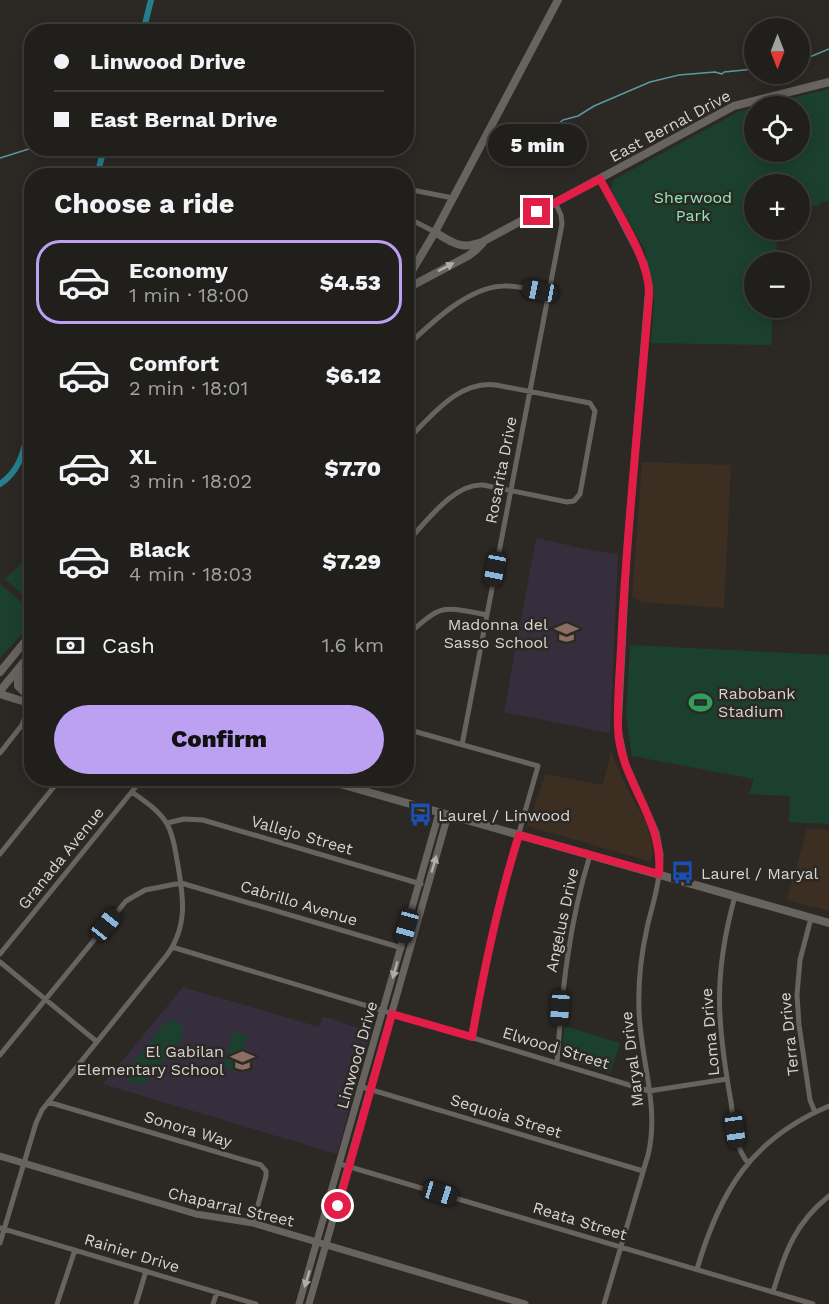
<!DOCTYPE html>
<meta charset="utf-8">
<style>
:root{--surface:#211f1c;--page:#2d2c29;--text:#f1f3f6;--muted:#a2a2a3;--line:#3e3d3b;--accent:#bca0f2}
body{margin:0;font-family:"Work Sans",sans-serif;background:var(--page);color:var(--text);height:100vh;display:flex;flex-direction:column;font-size:22px;white-space:nowrap}
*{box-sizing:border-box;margin:0}
p{font-size:20px;color:var(--muted)}
.icon{flex:none;width:33px;height:33px;fill:none;stroke:currentColor;stroke-width:2;stroke-linecap:round;stroke-linejoin:round}
.map{position:relative;flex:1;overflow:hidden}
.drawer{position:absolute;left:24px;top:168px;width:390px;height:618px;display:flex;flex-direction:column;background:var(--surface);border-radius:24px;box-shadow:0 3px 15px #0003,0 0 0 2px var(--line)}
.drawer>*{flex:none}
.hud{position:absolute;left:24px;top:24px;width:390px;height:132px;border-radius:24px;box-shadow:0 3px 15px #0003,0 0 0 2px var(--line);display:grid;align-content:center;height:132px;padding:0 30px;background:var(--surface)}
.needle{width:39px;rotate:180deg}
.fabs{position:absolute;left:744px;top:18px;display:grid;gap:12px}
.fabs a{display:grid;place-items:center;width:66px;height:66px;border-radius:50%;background:var(--surface);box-shadow:0 3px 15px #0003,0 0 0 2px var(--line);font-size:30px}
.end{position:absolute;width:27px;height:27px;margin:-14px;border:8px solid #e11d48;background:#fff;box-shadow:0 0 0 3px #fff}
.from{border-radius:50%}
.bubble{position:absolute;height:42px;border-radius:21px;background:var(--surface);box-shadow:0 3px 15px #0003,0 0 0 2px var(--line);font-size:20px;font-weight:800;line-height:42px;text-align:center}
.car{position:absolute;width:18px;height:36px;margin:-18px -9px;border-radius:8px;box-shadow:0 0 4px 2px #0007;background:linear-gradient(#222 24%,#8ab4d8 0 40%,#222 0 76%,#8ab4d8 0 86%,#222 0)}
.hud b{display:flex;align-items:center;gap:21px;height:57px;font-size:22px}
.hud b+b{border-top:2px solid var(--line)}
.hud i{width:15px;height:15px;background:var(--text)}
ul{padding:0;list-style:none}
li{display:flex;align-items:center;gap:18px;height:84px;margin:0 12px 9px;padding:0 18px;border:3px solid transparent;border-radius:24px}
li div{flex:1}
li b{display:block;font-size:22px}
li em{font-style:normal;font-weight:800}
li.active{border-color:var(--accent)}
li>.icon{width:54px;height:54px;stroke-width:1.5}
h2{padding:0 30px;font-size:27px;line-height:72px}
.pay{display:flex;align-items:center;gap:15px;height:66px;padding:0 30px;font-size:22px}
.pay p{margin-inline-start:auto}
.button{display:flex;gap:12px;margin-top:auto;padding:12px 30px}
.button a{flex:1;height:69px;border-radius:36px;background:var(--accent);color:#111;font-size:24px;font-weight:800;line-height:69px;text-align:center}
.map>svg:first-child{display:block}
.commercial{fill:#3d2e22}
.education{fill:#362d3d}
.green{fill:#1c402e}
.lines{fill:none;stroke-linecap:round;stroke-linejoin:round}
.stream{stroke:#5b99a2;stroke-width:1.5}
.canal{stroke:#267f8d;stroke-width:6}
.minor{stroke:#67635e;stroke-width:5}
.tertiary{stroke:#67635e;stroke-width:7}
.secondary{stroke:#67635e;stroke-width:8}
.oneway{fill:#b0ada9}
.route{stroke:#e11d48;stroke-width:8}
.labels{text-anchor:middle;dominant-baseline:central;stroke-width:5;stroke-linejoin:round;paint-order:stroke}
.street-label{font-size:16px;fill:#d7d5d2;stroke:#2c2925}
.park-label{font-size:16px;fill:#8de9b7;stroke:#2c2925}
.poi-label{font-size:16px;fill:#d7d5d2;stroke:#2c2925;text-anchor:start}
</style>
<div class="map">
<svg width="829" height="1304" viewBox="0 0 829 1304">
<rect width="100%" height="100%" fill="#2c2925"/>
<path class="commercial" d="M642,462L731,465L724,608L640,602L632,596Z
M611,751L626,786L646,822L652,844L653,857L649,861L527,826L546,774L603,785Z
M807,829L829,830V911L787,900Z"/>
<path class="education" d="M536,538L590,550L618,554L610,733L504,712Z
M183,987L319,1027L323,1016L358,1028L357,1032L369,1037L337,1154L103,1084Z"/>
<path class="green" d="M829,89V202L823,201L818,206L801,205L800,207V184H754V230H783L777,238L776,262H754V308H773L771,345L651,343L654,302L645,250L611,190L613,180L738,112L754,107V152H800V106H758Z
M26,559L31,564V602L5,579Z
M0,584L31,610L32,623L0,658Z
M630,645L829,655V824L789,822L790,796L749,794L754,779L632,756L626,716Z
M172,1020L177,1021L183,1027L182,1039L145,1083C134,1087 125,1081 127,1069L163,1025Z
M564,1026L620,1043L610,1073L564,1058L563,1055Z
M233,1032L247,1036L237,1072L223,1068Z"/>
<g class="lines">
<path class="stream" d="M800,61L829,49
M542,137L544,134L563,120L578,116L594,106L650,82L679,75L715,72L722,74L724,72L754,69
M0,158L32,148"/>
<path class="canal" d="M143,32L151,0
M97,176L104,148
M0,484C24,468 24,444 32,418"/>
<path class="minor" d="M406,191L407,189L453,198
M406,217L435,232
M406,347C430,324 468,287 503,286C518,285 534,290 548,293
M406,441C431,417 458,380 496,385L590,403L595,411L580,494L574,501L567,502L483,485C453,483 426,523 406,543
M406,636C443,604 439,606 487,615
M406,729L538,766L501,896L486,961L472,1037
M462,745L562,224L561,215L555,202
M0,753L22,725L30,703
M167,823L184,819L203,820L421,884
M0,854L61,778
M735,896C713,975 717,1023 731,1102C734,1123 734,1146 748,1163
M811,918L800,960L797,995L799,1025L810,1100L815,1112
M172,947L649,1091L727,1079
M0,954L143,778
M0,962L96,1041
M0,1055L126,901L145,890L181,883L402,948
M557,1062C562,991 569,923 590,855
M362,1087L643,1171
M48,1102L261,1165L266,1171V1176L253,1223
M340,1164L813,1304
M0,1228L256,1304
M0,1243L36,1123L42,1110L167,955C189,925 183,894 177,860C175,848 173,834 167,824C159,810 144,801 132,792
M697,1269C720,1191 751,1139 829,1106
M773,1292C785,1252 795,1223 829,1196
M57,1304L75,1250
M136,1304L146,1271
M213,1304L217,1292
M604,1304L648,1155C660,1107 640,1058 639,1010C638,982 641,955 647,928C651,910 657,893 659,874"/>
<path class="tertiary" d="M600,179L644,263L649,285L627,549L618,730L625,763L656,833L660,855L659,874
M0,1156L196,1214L253,1223L525,1304
M299,1304L439,813
M309,1304L448,815"/>
<path class="secondary" d="M435,232C453,243 461,250 482,242L734,106L829,82
M406,281L435,232L558,0
M406,289L468,256L476,250L482,244
M0,672L32,633
M18,672V686L32,700
M0,691L32,652
M0,694L32,704
M319,778L829,923"/>
</g>
<defs><path id="oneway-solid" d="M-6-.8H1V-3.2L6.5 0L1 3.2V.8H-6Z" transform="scale(1.5)"/></defs>
<g class="oneway">
<use href="#oneway-solid" transform="translate(446 267) rotate(-27)"/>
<use href="#oneway-solid" transform="translate(434 864) rotate(-74)"/>
<use href="#oneway-solid" transform="translate(395 970) rotate(106)"/>
<use href="#oneway-solid" transform="translate(307 1279) rotate(107)"/>
</g>
<g class="lines">
<path class="route" d="M338,1206L392,1014L472,1037C484,969 498,901 519,835L659,874C664,817 619,781 618,727C617,694 621,661 622,627C628,517 640,407 649,296C651,261 616,210 600,179L537,212"/>
</g>
<defs>
<symbol id="school-bare" viewBox="-9 -9 18 18"><path d="M0-5L7-2L0 1L-7-2ZM-4 1L0 2.5L4 1V4Q0 6-4 4Z" fill="#8d6e63" stroke="#2c2925" stroke-width="2.5" paint-order="stroke"/></symbol>
<symbol id="stadium-bare" viewBox="-9 -9 18 18"><path d="M0-5a6.5 5 0 1 0 0 10a6.5 5 0 1 0 0-10ZM-3.5-1.8h7v3.6h-7Z" fill="#2e9e5b" stroke="#2c2925" stroke-width="2.5" paint-order="stroke"/></symbol>
<symbol id="bus-bare" viewBox="-9 -9 18 18"><path d="M-5-6H5V4H4V6H2V4H-2V6H-4V4H-5ZM-3.5-4V0h7V-4ZM-3.5 1.2v1.5H-2V1.2ZM2 1.2v1.5H3.5V1.2Z" fill="#1a4fb4" stroke="#2c2925" stroke-width="2.5" paint-order="stroke"/></symbol>
</defs>
<g fill-rule="evenodd">
<use href="#school-bare" x="550" y="616" width="33" height="33"/>
<use href="#stadium-bare" x="684" y="686" width="33" height="33"/>
<use href="#bus-bare" x="404" y="798" width="33" height="33"/>
<use href="#bus-bare" x="666" y="856" width="33" height="33"/>
<use href="#school-bare" x="226" y="1044" width="33" height="33"/>
</g>
<g class="labels">
<g class="street-label">
<text transform="translate(670 126) rotate(-28)">East Bernal Drive</text>
<text transform="translate(501 470) rotate(-79)">Rosarita Drive</text>
<text transform="translate(302 835) rotate(16)">Vallejo Street</text>
<text transform="translate(61 858) rotate(-51)">Granada Avenue</text>
<text transform="translate(299 903) rotate(17)">Cabrillo Avenue</text>
<text transform="translate(562 920) rotate(-78)">Angelus Drive</text>
<text transform="translate(710 1032) rotate(-95)">Loma Drive</text>
<text transform="translate(789 1034) rotate(-96)">Terra Drive</text>
<text transform="translate(556 1048) rotate(17)">Elwood Street</text>
<text transform="translate(357 1055) rotate(-74)">Linwood Drive</text>
<text transform="translate(632 1059) rotate(-97)">Maryal Drive</text>
<text transform="translate(506 1116) rotate(17)">Sequoia Street</text>
<text transform="translate(188 1129) rotate(17)">Sonora Way</text>
<text transform="translate(231 1207) rotate(13)">Chaparral Street</text>
<text transform="translate(580 1221) rotate(17)">Reata Street</text>
<text transform="translate(132 1253) rotate(17)">Rainier Drive</text>
</g>
<g class="park-label">
<text x="693" y="197">Sherwood<tspan x="693" dy="18">Park</tspan></text>
</g>
<g class="poi-label">
<text x="548" y="624" text-anchor="end">Madonna del<tspan x="548" dy="18">Sasso School</tspan></text>
<text x="718" y="693">Rabobank<tspan x="718" dy="18">Stadium</tspan></text>
<text x="438" y="815">Laurel / Linwood</text>
<text x="701" y="873">Laurel / Maryal</text>
<text x="224" y="1051" text-anchor="end">El Gabilan<tspan x="224" dy="18">Elementary School</tspan></text>
</g>
</g>
</svg>
<div class="fabs">
<a><svg class="needle" viewBox="-14 -14 28 28"><path d="M0-13l5 13h-10z" fill="#e53935"/><path d="M0 13l5-13h-10z" fill="#a2a2a3"/></svg></a>
<a><svg class="icon" aria-label="locate" viewBox="0 0 24 24"><circle cx="12" cy="12" r="6"/><path d="M12 2v4M12 18v4M2 12h4M18 12h4"/></svg></a>
<a>+</a>
<a>−</a>
</div>
<i class="end from" style="left:338px;top:1206px"></i>
<i class="end" style="left:537px;top:212px"></i>
<div class="bubble" style="left:488px;top:124px;width:99px">5 min</div>
<i class="car" style="left:540px;top:291px;rotate:281deg"></i>
<i class="car" style="left:495px;top:569px;rotate:191deg"></i>
<i class="car" style="left:106px;top:925px;rotate:39deg"></i>
<i class="car" style="left:407px;top:926px;rotate:196deg"></i>
<i class="car" style="left:560px;top:1008px;rotate:184deg"></i>
<i class="car" style="left:735px;top:1130px;rotate:172deg"></i>
<i class="car" style="left:440px;top:1193px;rotate:107deg"></i>
<div class="hud">
<b><i class="from"></i>Linwood Drive</b>
<b><i></i>East Bernal Drive</b>
</div>
<section class="drawer">
<h2>Choose a ride</h2>
<ul>
<li class="active"><svg class="icon" aria-label="car" viewBox="0 0 24 24"><path d="M5 17H2v-5l4-1 3-4h7l3 4 3 1v5h-3M9 17h6M6 11h13"/><circle cx="7" cy="17" r="2"/><circle cx="17" cy="17" r="2"/></svg><div><b>Economy</b><p>1 min · 18:00</p></div><em>$4.53</em></li>
<li><svg class="icon" aria-label="car" viewBox="0 0 24 24"><path d="M5 17H2v-5l4-1 3-4h7l3 4 3 1v5h-3M9 17h6M6 11h13"/><circle cx="7" cy="17" r="2"/><circle cx="17" cy="17" r="2"/></svg><div><b>Comfort</b><p>2 min · 18:01</p></div><em>$6.12</em></li>
<li><svg class="icon" aria-label="car" viewBox="0 0 24 24"><path d="M5 17H2v-5l4-1 3-4h7l3 4 3 1v5h-3M9 17h6M6 11h13"/><circle cx="7" cy="17" r="2"/><circle cx="17" cy="17" r="2"/></svg><div><b>XL</b><p>3 min · 18:02</p></div><em>$7.70</em></li>
<li><svg class="icon" aria-label="car" viewBox="0 0 24 24"><path d="M5 17H2v-5l4-1 3-4h7l3 4 3 1v5h-3M9 17h6M6 11h13"/><circle cx="7" cy="17" r="2"/><circle cx="17" cy="17" r="2"/></svg><div><b>Black</b><p>4 min · 18:03</p></div><em>$7.29</em></li>
</ul>
<div class="pay"><svg class="icon" aria-label="cash" viewBox="0 0 24 24"><path d="M3 7h18v10H3z"/><circle cx="12" cy="12" r="2"/></svg>Cash<p>1.6 km</p></div>
<div class="button"><a>Confirm</a></div>
</section>
</div>
